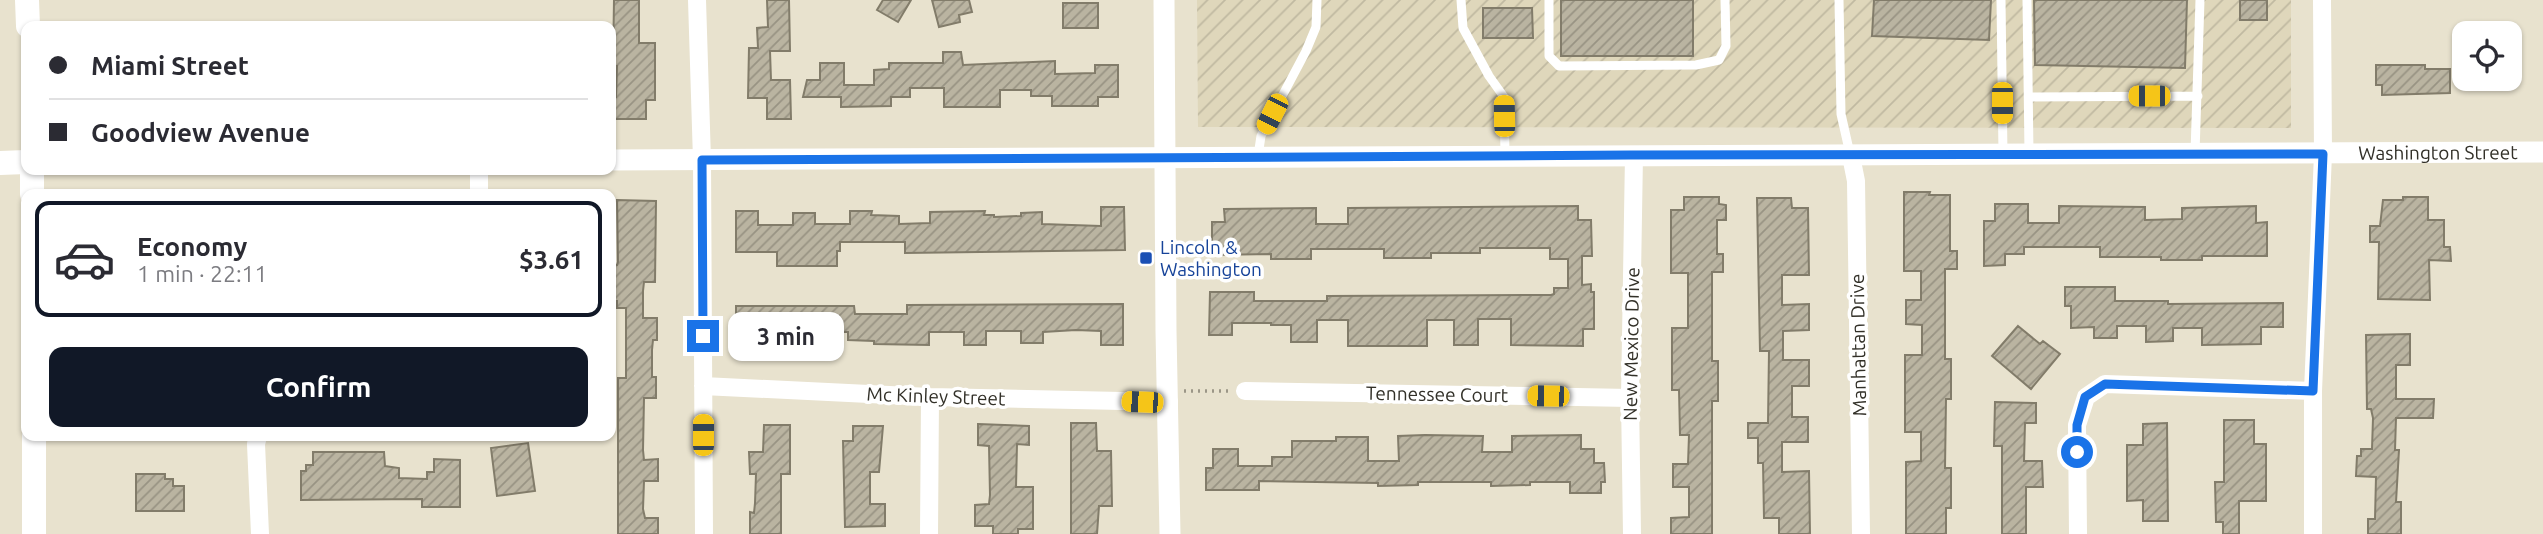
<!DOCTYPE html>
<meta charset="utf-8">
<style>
:root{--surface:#fff;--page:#f2f2f3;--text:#2b2b33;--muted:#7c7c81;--line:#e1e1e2;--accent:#111827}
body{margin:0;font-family:Ubuntu,sans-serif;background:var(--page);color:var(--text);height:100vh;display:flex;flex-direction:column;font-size:26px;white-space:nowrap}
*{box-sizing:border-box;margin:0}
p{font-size:23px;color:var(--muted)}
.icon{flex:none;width:38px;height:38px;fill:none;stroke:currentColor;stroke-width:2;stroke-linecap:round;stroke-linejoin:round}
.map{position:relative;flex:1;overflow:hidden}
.details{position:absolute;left:21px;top:189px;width:595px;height:252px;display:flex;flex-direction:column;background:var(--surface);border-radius:14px;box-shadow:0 2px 5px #0004}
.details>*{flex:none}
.banner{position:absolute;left:21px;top:21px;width:595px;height:154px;border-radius:14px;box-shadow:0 2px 5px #0004;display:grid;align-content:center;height:154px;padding:0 28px;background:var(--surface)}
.buttons{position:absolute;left:2452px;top:21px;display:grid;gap:14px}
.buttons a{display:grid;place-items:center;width:70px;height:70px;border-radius:14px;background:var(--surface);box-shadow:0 2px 5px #0004;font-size:35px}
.end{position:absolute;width:32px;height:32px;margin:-16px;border:9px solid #1a73e8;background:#fff;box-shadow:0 0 0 4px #fff}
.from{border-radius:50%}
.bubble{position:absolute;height:49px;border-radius:14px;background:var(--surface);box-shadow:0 2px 5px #0004;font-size:23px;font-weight:700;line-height:49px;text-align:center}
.car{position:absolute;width:21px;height:42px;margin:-21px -10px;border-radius:9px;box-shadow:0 0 5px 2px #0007;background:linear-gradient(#f5c518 24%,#345 0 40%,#f5c518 0 76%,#345 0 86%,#f5c518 0)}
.banner b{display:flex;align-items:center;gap:24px;height:66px;font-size:26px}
.banner b+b{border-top:2px solid var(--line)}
.banner i{width:18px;height:18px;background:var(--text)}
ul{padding:12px 0 0;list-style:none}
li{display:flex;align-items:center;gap:21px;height:116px;margin:0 14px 10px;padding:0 14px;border:4px solid var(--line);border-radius:14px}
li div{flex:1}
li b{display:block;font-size:26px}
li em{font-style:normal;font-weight:700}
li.current{border-color:var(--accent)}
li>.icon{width:63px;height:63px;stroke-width:1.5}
.action{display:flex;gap:14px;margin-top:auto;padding:14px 28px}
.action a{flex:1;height:80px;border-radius:14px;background:var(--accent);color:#fff;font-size:28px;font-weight:700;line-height:80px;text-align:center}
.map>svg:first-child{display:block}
.industrial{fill:url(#industrial-furrows)}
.building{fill:url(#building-hatch);stroke:#827c6a;stroke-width:2}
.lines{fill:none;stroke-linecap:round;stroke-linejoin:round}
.path{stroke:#9b9687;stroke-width:3.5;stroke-dasharray:2 5;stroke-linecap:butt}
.service{stroke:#fff;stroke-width:9}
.minor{stroke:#fff;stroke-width:18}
.tertiary{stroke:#fff;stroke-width:21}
.secondary{stroke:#fff;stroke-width:24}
.route{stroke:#1a73e8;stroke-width:9}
.transit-dot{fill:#1a4fb4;stroke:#fff;stroke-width:2.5}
.labels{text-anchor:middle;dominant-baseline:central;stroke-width:7;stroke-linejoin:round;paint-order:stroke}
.street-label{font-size:19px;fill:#323028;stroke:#fff}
.transit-label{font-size:19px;fill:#164399;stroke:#fff;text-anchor:start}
</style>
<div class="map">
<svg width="2543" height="534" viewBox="0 0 2543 534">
<defs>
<pattern id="industrial-furrows" width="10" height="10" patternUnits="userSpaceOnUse" patternTransform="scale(1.75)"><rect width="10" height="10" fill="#dfd7bb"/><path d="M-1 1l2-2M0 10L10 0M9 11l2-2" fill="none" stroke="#c0b9a1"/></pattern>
<pattern id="building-hatch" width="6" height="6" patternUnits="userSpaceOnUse" patternTransform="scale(1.75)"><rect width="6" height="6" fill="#bab4a1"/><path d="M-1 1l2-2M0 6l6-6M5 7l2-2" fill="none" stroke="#989383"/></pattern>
</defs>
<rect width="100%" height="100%" fill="#e8e2ce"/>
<path class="industrial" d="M1197,0H2291V128L1198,127Z"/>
<path class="building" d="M614,0H639V43H655V100H646V119H611V97H616L617,66H613Z
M767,0H789L790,51H770L771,80H790L791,119H767V98H748L749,48H758L757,28L768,27Z
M883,0H911L898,22L877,10Z
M932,0H969L972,12L959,15L960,22L939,27Z
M1561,0H1693V56H1561Z
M1874,0H1991L1989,40L1872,36Z
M2034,0H2187L2185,68L2035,65Z
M2240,0H2267V20H2240Z
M1063,3H1098V28H1063Z
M1483,8H1532L1533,38H1483Z
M943,52H961L963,65L1055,61V74L1095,73V65H1118V97H1098V106H1052V96H1031V90H1000V107H944V88H910V97H891V106L841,107V97H803L807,80H820V63H844V85H874V70L889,69V63H943Z
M2376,65H2425V69H2450V93L2382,95V85H2376Z
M1904,192H1930L1929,195H1950V251H1957V269H1945V359H1951V399H1946L1945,468H1951V508H1946V534H1906V462L1921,461V432H1905V355H1922V325L1906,324V300H1921V271H1904Z
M1684,197H1719V204L1726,205V220H1717V254H1723V272H1712V361H1718V401H1712V534H1671V518L1689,517V487H1673V464H1688L1689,435H1680L1679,390H1672V328H1688V273H1671V210H1684Z
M2403,197H2428V220H2444V247H2450L2451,261L2429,260L2430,300L2378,299L2379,242H2370V226H2380L2383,200H2403Z
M1757,198H1791L1792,208H1808L1809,275H1782V305L1809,304V330L1783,331V360H1809V386H1792V417H1808V442H1782V472L1809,471L1810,534H1779V518H1764L1763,463H1758V438H1748V423H1768L1769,351H1760Z
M617,200L656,201L655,282H644L643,291V318H657V340H653L652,350V377H656V398H644L643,450L644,460L658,459V481H644L643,509L645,518H658V534H618V378H626V308H617V301H612V265H617L618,262Z
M1995,204H2028V223H2059V206L2145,207V220L2182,219V208L2256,206V223L2267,222V256H2202V260H2161V257H2100V247H2024V254H2005V265L1984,266V221H1995Z
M1578,206V220H1591L1592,256H1582V285L1591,284V292H1594V329H1583V346L1511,345V319H1478V345H1454V320H1427V346H1348V320H1317V342H1291V325H1271V323H1232V335H1209L1210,292H1254V301H1327V296L1551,295L1554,294V288H1568V259H1550V248H1480V253H1431V258H1384V249H1311V259H1271V254L1212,255V222H1225L1224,209L1316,208V224H1348V208Z
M1101,207H1124L1125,250L905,253V242H840V251H837V266H777V252H736V211H758V225H793V213H815V224H850V211H872L871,215L899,216V224L930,223V212L985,211L984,215H994V217L1021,216V213L1042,212V224L1101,226Z
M2065,287H2115V301H2168V304L2283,303V327H2261V344L2202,345V328H2173V341L2146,342V326H2117V338H2094V327L2071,328V306H2065Z
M1123,304V345H1101V331L1076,330L1043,332V343H1021V331H986V345H964V332H929V345L874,344V341L848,340V332H815V346H793V333H758V346H736V306H854L855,314H907V305Z
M2018,326L2040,344L2043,341L2060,354L2031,389L1992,356Z
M2410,334V365H2396V399H2434L2433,418H2396L2395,450H2399L2396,502H2401V534H2368V519H2375L2376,477L2356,476L2357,456H2361V449H2372L2373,418L2371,409H2367L2366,335Z
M1995,402L2036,403V423H2025L2024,461H2042L2043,487H2026V534H2002V446H1994Z
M2224,420H2254V444H2266V501H2239V534H2223V522H2216L2215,482H2224Z
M1071,423H1096L1097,451H1111L1112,506H1099L1097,534H1071Z
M2167,423L2168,521H2143V500L2127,501V445H2143V424Z
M978,424L1029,426V445L1017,444L1016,487H1033V529H1018V534H993V526H975V505L989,504L990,495L989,446L978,445Z
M764,425H790V474H781V534H750V512L754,513L755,503L756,474H750L749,452H763Z
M853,426H883L879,472H870V504H885V526L845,527L843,441H853Z
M1425,435L1483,436L1482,452H1512V436L1581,435V449H1594V463H1604L1605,482H1601V493H1570V482H1530V485L1491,486V482H1418V485L1378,486V483L1259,481V490H1206V468H1213V449H1238V466H1272V457H1292V441H1336V437H1368V461H1399L1398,436Z
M528,443L535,491L497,496L491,448Z
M313,452H384L385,466L399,468V478L427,479V472H434V459L460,460V507H422V499L301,500V471H306V465H313Z
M136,474H165V479H173V486H184V511H136Z"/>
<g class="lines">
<path class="path" d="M1184,391H1228"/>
<path class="service" d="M1461,0L1463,28L1489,76L1504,97L1505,155
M1549,0V56L1559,66L1696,65L1719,60L1726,46L1725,0
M1839,0L1841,114L1850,154
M2001,0L2003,155
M2027,0L2029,153
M2029,97L2198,96
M2195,153L2200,0
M1258,156L1261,136L1306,51L1316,27L1317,0"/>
<path class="minor" d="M697,0L702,160L704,534
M1851,156L1856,181L1861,534
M479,170V194
M703,386L930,397L1169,402
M1245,391L1630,398
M258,436L256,444L260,534
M929,534L930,397
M1632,534L1630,398L1634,155
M2078,534L2077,425L2086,397L2105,384L2313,391
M2313,534V391L2323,154L2322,0"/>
<g class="tertiary">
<path d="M1164,0L1166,331L1170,534"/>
<path id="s1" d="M611,160L2543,152"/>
</g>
<path class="secondary" d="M27,0L28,26
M0,163L26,162
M32,170V194
M34,436V534"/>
</g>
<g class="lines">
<path class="route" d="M703,336L702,160C1011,160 1321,156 1630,155C1861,154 2092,155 2323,154L2313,391L2105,384L2085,397L2077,425V452"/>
</g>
<rect class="transit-dot" x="1139" y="251" width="14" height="14" rx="3.5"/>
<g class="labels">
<g class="street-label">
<text stroke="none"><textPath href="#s1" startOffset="1827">Washington Street</textPath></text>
<text transform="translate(1631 344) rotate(-89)">New Mexico Drive</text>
<text transform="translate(1858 345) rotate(-91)">Manhattan Drive</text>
<text transform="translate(1437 394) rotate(1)">Tennessee Court</text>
<text transform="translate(936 396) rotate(2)">Mc Kinley Street</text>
</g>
<g class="transit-label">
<text x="1160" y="247">Lincoln &amp;<tspan x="1160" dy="22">Washington</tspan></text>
</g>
</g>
</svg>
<div class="buttons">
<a><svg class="icon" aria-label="locate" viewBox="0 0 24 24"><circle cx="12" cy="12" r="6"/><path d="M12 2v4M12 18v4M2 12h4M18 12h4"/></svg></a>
</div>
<i class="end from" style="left:2077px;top:452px"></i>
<i class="end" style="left:703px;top:336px"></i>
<div class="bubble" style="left:728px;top:312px;width:116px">3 min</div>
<i class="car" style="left:2149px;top:96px;rotate:270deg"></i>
<i class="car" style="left:2002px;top:103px;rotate:180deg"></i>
<i class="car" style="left:1272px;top:114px;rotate:207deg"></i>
<i class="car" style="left:1504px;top:116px;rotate:359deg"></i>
<i class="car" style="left:1548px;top:396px;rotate:271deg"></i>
<i class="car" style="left:1142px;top:402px;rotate:272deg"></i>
<i class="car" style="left:703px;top:435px;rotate:0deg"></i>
<div class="banner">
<b><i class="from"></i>Miami Street</b>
<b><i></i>Goodview Avenue</b>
</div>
<section class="details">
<ul>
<li class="current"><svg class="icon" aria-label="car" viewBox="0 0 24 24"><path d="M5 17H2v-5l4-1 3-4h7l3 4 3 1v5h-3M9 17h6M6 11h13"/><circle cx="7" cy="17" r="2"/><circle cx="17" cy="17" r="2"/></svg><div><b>Economy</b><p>1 min · 22:11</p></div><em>$3.61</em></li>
</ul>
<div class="action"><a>Confirm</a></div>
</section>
</div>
